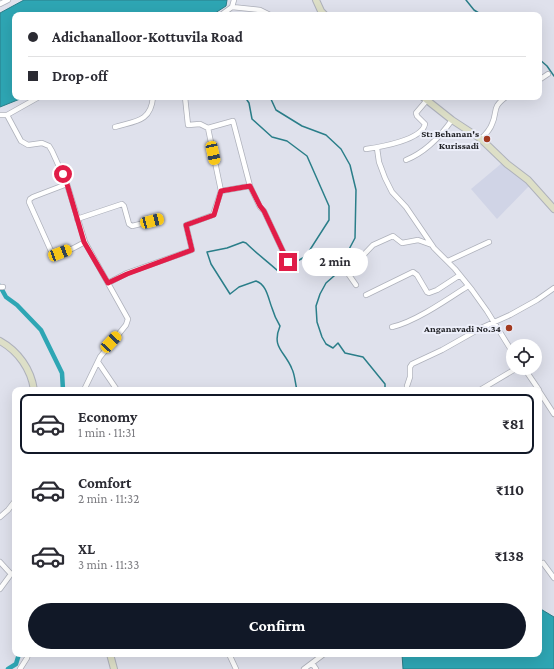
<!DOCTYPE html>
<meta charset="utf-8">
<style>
:root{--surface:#fff;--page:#f2f2f3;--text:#2b2b33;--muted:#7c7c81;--line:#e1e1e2;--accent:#111827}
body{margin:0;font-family:"Crimson Pro",serif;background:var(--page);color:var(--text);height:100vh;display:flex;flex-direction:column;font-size:15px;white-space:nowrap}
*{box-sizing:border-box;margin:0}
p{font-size:13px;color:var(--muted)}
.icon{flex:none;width:22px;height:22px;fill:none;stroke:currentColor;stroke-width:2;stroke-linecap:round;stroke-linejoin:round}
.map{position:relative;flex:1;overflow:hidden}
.details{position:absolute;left:12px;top:387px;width:530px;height:270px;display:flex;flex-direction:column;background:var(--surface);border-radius:8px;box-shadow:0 4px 16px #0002}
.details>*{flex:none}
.hud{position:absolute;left:12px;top:12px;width:530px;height:88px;border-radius:8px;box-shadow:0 4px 16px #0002;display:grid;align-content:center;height:88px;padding:0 16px;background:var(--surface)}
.buttons{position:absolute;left:506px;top:339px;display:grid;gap:8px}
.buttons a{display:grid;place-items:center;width:36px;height:36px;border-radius:50%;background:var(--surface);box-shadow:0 4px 16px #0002;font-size:20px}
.end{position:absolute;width:18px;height:18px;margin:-9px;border:5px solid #e11d48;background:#fff;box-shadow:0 0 0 2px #fff}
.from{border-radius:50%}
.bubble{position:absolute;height:28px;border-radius:14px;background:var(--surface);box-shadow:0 4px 16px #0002;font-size:13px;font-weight:700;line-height:28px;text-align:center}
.car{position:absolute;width:12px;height:24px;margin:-12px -6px;border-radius:5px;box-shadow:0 0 3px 1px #0007;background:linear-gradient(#f5c518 24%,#345 0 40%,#f5c518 0 76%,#345 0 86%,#f5c518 0)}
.hud b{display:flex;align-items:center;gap:14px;height:38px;font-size:15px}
.hud b+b{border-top:1px solid var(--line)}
.hud i{width:10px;height:10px;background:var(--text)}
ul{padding:7px 0 0;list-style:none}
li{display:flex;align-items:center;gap:12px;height:60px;margin:0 8px 6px;padding:0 8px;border:2px solid transparent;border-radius:8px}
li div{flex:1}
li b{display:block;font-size:15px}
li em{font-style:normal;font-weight:700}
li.on{border-color:var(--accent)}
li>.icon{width:36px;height:36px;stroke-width:1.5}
.action{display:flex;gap:8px;margin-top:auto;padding:8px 16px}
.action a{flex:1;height:46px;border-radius:24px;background:var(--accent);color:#fff;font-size:16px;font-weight:700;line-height:46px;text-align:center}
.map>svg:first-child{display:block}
.built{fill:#d0d4e6}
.water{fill:#2ea6b4;stroke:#2a7e89}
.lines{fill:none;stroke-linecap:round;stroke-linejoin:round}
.stream{stroke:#2a7e89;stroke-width:1.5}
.canal{stroke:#2ea6b4;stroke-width:4.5}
.street-casing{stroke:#aeb1bb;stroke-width:6}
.secondary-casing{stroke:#aeb1bb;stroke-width:8}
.street{stroke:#fff;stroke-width:4.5}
.secondary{stroke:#dddfc7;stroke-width:6}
.route{stroke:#e11d48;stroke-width:5}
.poi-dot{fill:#a2391f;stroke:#eceef9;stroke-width:1.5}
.labels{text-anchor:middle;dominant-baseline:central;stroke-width:4;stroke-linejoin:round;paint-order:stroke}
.poi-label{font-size:10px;font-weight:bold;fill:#202125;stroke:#eceef9;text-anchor:end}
</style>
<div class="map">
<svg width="554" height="669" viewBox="0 0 554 669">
<rect width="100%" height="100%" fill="#dfe1ec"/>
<path class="built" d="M502,163L530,185L497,219L471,189Z"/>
<path class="water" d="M24,0H227L226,6L212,15H15V97H25L0,107V13Z
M539,608L554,617V669H403L402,654H539Z"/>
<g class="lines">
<path class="stream" d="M466,0L474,10L482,15
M539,59L547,66L554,76
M245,97L249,103L252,119L272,137L287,141L307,156L329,206V220L306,256L296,262L285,271H278C267,261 256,253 246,243L243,242L227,248L207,252L211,264L230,294L239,287L256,281C267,285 268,298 272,308C274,315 277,321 280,326C271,348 285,351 292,369C295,375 295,383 297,390
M270,97L276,110L302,126L326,135L341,149L350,165L356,190L355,238L346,255L342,269L326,283L320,294L316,306L317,322L322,337L326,344L333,348L338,343L345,353L363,357L385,384V390"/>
<path class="canal" d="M0,286L6,297L17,305L41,330L62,373L63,390
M8,669L16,664L19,654"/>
<defs>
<path id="street" d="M0,4L8,0
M232,7L260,10L270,15
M221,15L232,7L234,0
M539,80L548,74
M39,97L7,115L21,141L28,145L42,143L49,146L52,151L67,184L85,242L128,319L126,325L100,357L84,390
M185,97L188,125L200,124L208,128L221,191L250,186L260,207L264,211L288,262
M0,115H7
M115,127C135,121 151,122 153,97
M208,128L233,121L250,186
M481,139C485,135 490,130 492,124C498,111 491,108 506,97
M377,148L379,162L385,178L392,192L406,207L434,248L455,269L472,290L487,311L513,353
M366,149C380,147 422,140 425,124L417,116L416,113L427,100
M406,160C426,152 440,137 452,120
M67,184L33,197L30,199L29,202L51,251C61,257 75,247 85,242
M77,219L122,204L124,206L129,224L132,226L161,219
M448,261L489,242
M108,283L127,273L192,250L186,225L213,215L221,191
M356,285L349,275L352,267L373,245L393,236L402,243L418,240L432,245
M0,287H3
M366,295L413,272L417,275L427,292L429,293L437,290L460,275
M392,327C415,322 448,299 468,286
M98,362L117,390
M524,368L539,390
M407,386L410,377V367L412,364L442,350L481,328L510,315L537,300L554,288
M480,390L517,368
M539,391L554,414
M0,517L8,510L15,501
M0,562L11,574L15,573
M543,563L554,578
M0,589L11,574
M229,654L236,669
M312,663L316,669
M20,669L27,658L28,654
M304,669L324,654"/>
<path id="secondary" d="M316,0L321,11L325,15
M423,97L452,120L481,139L507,164L528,180L554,209
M0,341C18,351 31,369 34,390
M110,654L114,669"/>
</defs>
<use href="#street" class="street-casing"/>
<use href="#secondary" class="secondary-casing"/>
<use href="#street" class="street"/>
<use href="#secondary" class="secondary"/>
</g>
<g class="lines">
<path class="route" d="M63,174L67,184L84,242L108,283L127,274L192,250L186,225L214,215L221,191L250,186L260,206L264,211L288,262"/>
</g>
<g class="poi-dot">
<circle cx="487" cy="139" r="4"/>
<circle cx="509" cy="328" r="4"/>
</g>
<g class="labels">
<g class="poi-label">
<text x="479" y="133">St: Behanan's<tspan x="479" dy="12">Kurissadi</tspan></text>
<text x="501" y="328">Anganavadi No.34</text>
</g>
</g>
</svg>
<div class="buttons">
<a><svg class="icon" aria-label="locate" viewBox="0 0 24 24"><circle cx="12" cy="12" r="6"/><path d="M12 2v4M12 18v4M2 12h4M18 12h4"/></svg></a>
</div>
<i class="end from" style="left:63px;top:174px"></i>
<i class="end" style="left:288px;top:262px"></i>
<div class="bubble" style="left:302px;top:248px;width:66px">2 min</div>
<i class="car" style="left:213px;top:153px;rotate:168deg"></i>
<i class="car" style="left:152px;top:221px;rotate:75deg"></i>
<i class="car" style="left:60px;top:253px;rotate:69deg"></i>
<i class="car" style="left:111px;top:342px;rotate:43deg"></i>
<div class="hud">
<b><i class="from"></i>Adichanalloor-Kottuvila Road</b>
<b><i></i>Drop-off</b>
</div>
<section class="details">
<ul>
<li class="on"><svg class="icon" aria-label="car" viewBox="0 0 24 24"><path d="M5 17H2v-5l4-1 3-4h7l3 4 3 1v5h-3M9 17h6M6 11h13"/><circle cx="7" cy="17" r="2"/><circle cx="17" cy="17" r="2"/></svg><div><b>Economy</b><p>1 min · 11:31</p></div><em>₹81</em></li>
<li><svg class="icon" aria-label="car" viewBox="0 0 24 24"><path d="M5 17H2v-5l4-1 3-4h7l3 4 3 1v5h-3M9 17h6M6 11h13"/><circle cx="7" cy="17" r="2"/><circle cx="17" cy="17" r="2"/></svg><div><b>Comfort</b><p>2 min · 11:32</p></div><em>₹110</em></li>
<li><svg class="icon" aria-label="car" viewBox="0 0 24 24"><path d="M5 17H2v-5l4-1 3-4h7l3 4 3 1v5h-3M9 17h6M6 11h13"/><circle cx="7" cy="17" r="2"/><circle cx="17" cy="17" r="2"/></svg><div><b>XL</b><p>3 min · 11:33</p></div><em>₹138</em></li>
</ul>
<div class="action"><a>Confirm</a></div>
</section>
</div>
